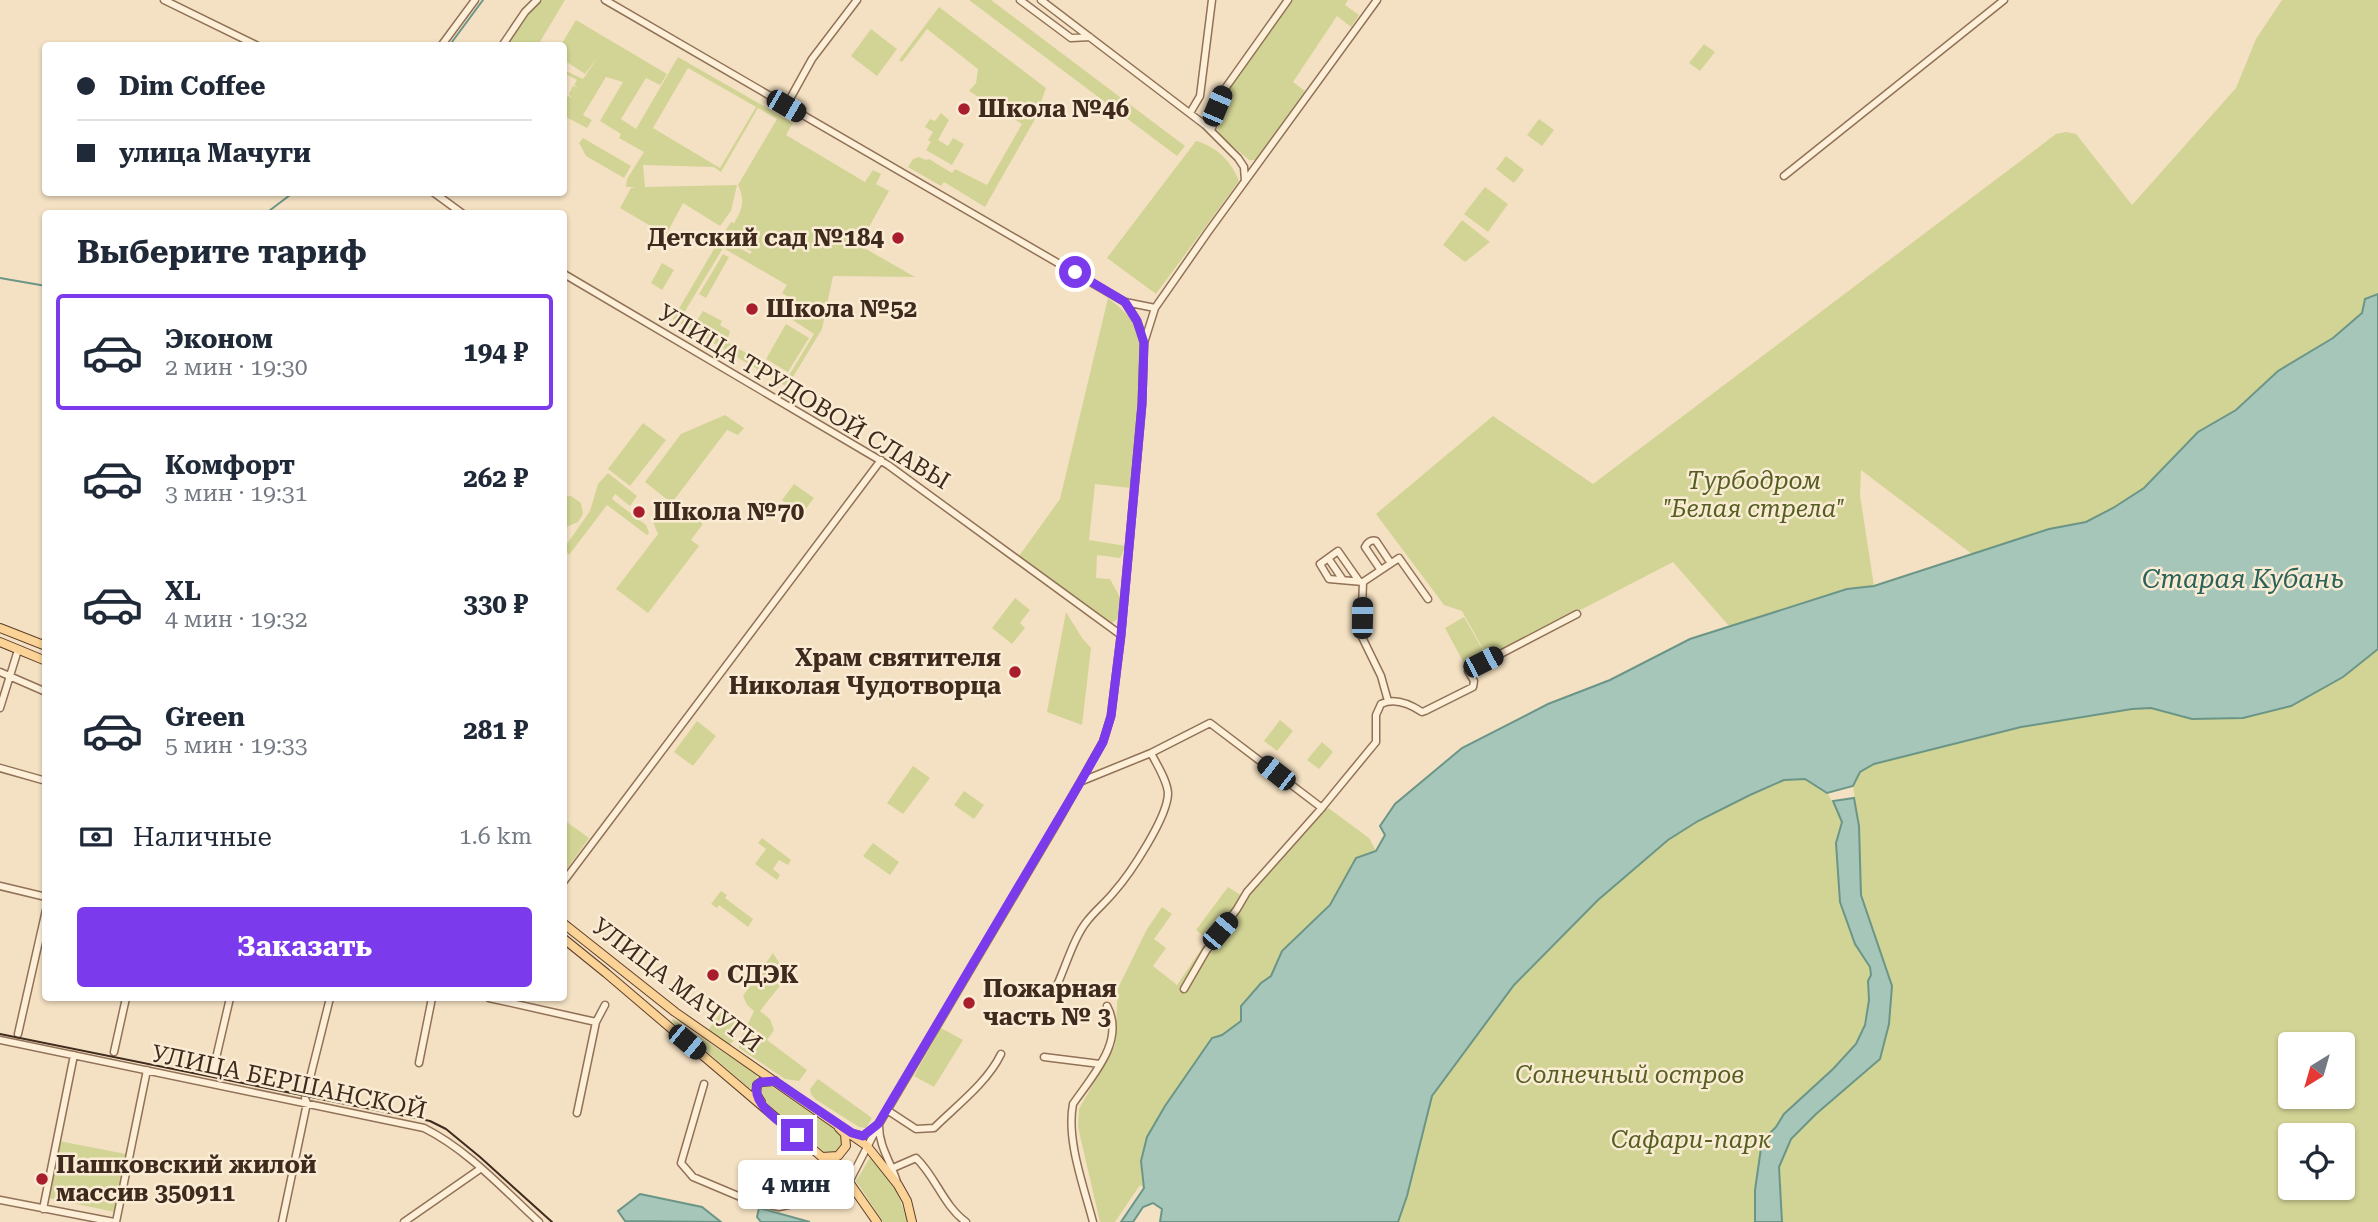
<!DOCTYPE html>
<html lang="ru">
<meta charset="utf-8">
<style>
:root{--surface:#fff;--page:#f2f2f3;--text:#1f2937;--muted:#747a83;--line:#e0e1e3;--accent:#7c3aed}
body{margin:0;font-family:"Roboto Serif",serif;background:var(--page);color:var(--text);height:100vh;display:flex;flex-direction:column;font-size:26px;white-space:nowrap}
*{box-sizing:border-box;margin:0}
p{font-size:23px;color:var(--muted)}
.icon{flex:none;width:38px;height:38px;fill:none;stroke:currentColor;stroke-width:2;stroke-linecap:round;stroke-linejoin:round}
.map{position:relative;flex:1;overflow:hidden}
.sheet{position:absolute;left:42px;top:210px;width:525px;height:791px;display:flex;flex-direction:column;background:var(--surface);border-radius:7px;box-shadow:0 2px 5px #0004}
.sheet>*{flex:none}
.banner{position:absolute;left:42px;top:42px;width:525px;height:154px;border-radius:7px;box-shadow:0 2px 5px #0004;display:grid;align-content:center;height:154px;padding:0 35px;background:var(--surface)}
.needle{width:46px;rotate:217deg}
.fabs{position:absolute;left:2278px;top:1032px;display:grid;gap:14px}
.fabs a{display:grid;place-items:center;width:77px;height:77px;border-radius:7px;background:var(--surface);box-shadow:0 2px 5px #0004;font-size:35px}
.end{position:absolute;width:32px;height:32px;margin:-16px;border:9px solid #7c3aed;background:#fff;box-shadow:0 0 0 4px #fff}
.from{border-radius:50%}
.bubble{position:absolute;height:49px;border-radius:7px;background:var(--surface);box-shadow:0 2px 5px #0004;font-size:23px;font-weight:700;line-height:49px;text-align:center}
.car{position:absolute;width:21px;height:42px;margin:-21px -10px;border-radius:9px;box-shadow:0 0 5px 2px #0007;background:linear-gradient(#222 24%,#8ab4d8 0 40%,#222 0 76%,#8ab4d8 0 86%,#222 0)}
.banner b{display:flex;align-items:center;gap:24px;height:66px;font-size:26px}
.banner b+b{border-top:2px solid var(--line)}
.banner i{width:18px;height:18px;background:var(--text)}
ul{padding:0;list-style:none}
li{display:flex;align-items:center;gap:21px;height:116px;margin:0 14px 10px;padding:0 21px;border:4px solid transparent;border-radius:7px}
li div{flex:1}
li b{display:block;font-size:26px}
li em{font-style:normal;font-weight:700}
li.selected{border-color:var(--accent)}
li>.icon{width:63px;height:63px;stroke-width:1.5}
h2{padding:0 35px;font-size:32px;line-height:84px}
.pay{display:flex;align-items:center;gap:18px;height:77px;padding:0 35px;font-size:26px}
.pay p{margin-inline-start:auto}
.action{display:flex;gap:14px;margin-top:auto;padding:14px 35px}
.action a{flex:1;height:80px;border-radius:7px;background:var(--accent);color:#fff;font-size:28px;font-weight:700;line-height:80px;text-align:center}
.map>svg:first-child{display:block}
.green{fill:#d2d495;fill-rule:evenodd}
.water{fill:#a6c6ba;stroke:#6b9687;stroke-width:2}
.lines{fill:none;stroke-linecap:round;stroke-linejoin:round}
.stream{stroke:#6b9687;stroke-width:2}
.minor-casing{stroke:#917157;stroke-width:9}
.major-casing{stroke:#5f3f2c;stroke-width:10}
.minor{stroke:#fdefd8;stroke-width:6}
.major{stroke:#fbd397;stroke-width:8}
.tram{stroke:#3f2a1d;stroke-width:2}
.route{stroke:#7c3aed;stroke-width:9}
.poi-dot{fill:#a91e2c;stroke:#faecd4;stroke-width:2.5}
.labels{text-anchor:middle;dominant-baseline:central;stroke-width:5;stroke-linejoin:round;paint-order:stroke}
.poi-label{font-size:24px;font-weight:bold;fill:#3f2a1d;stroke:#faecd4;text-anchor:start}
.street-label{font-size:24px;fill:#3f2a1d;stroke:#faecd4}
.park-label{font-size:24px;font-style:italic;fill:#555f21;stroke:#faecd4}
.water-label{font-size:26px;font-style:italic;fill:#2a6158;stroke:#faecd4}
</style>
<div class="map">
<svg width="2378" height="1222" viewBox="0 0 2378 1222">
<rect width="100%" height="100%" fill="#f4e1c3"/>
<path class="green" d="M539,0H565L538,45L504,46Z
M969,0H991L1185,146L1177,156Z
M1290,0H1348L1345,5L1359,15L1351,27L1337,16L1293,82L1305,91L1256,160H1249L1220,135L1216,124L1217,106L1229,83Z
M2282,0H2378V294L2365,299L2363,313L2333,338L2278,371L2236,410L2198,432L2144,488L2113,508L2086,522L2049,529L1972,554L1861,470L1860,495L1874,586L1847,589L1729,626L1673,562L1488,658L1462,611L1444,605L1376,514L1493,416L1593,484L2056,134L2066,132L2076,134L2132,205L2236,88L2256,39Z
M939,7L1046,88L1035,119L985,207L944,182L941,186L908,167L913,159L919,157L926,160L929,159L952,173L955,169L987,185L1022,124L969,91L976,83L978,69L927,29L902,62L899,60Z
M576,20L667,74L660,85L646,78L621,119L636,129L678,57L793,123L786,135L865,182L873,170L881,174L876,184L889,191L859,245L915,277L833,276L822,329L787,387L673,319L721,237L750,254L752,252L723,234L731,222L734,223C743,209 745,200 738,185L777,119L758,108L721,172L714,167L643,165L645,187L737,185L731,211L720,226L683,203L666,235L620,208L631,188L636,187H626L627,179L644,152L619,138L621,134L600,121L623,82L606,77L583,115L592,120L587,128L564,116V106H567L564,103L568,96L572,98L569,94L573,86L578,88L574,85L577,80L566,74L564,77V70L583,79L598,57L585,74L564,60V46L561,45ZM688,68L756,107L720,168L653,128ZM723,248L787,285L782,293L794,300L785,315L814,334L788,377L727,342L730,331L720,325L722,321L703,311L694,325L681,318Z
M871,29L897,49L877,76L851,56Z
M1704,44L1715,52L1700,71L1689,63Z
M941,113L949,120L938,140L948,146L953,138L964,144L952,165L926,150L931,142L928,140L933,132L925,127L930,119L935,121Z
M1539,119L1554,130L1542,146L1527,135Z
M583,138L631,166L624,178L586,156L579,143Z
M1196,141C1216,146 1232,162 1239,181L1156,294L1107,258Z
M1506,156L1524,170L1514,183L1496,169Z
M1485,187L1508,204L1488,232L1464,214Z
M1462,220L1490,242L1465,262L1443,245Z
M723,254L729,257L706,298L699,294Z
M662,263L674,270L662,290L651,283Z
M1108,298C1118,306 1128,313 1134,325C1152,365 1136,444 1131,488L1095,484L1089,540L1126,546L1120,558L1097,555L1096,578L1110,579L1121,599L1119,618L1112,623L1105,621L1019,556L1060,499Z
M786,324L809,338L788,372L766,359Z
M725,415L744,428L738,435L727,430L674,500L703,524L691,540L699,546L648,613L616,589L658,534L653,522L669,501L645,482L681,434Z
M643,423L666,440L630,486L608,469Z
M608,473L637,496L630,506L615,494L612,499L646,525L649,533L647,535L607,505L569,555L564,548L590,511L598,484Z
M794,484L814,498L802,514L782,500Z
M571,496L581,503L583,514L578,522L564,528V497Z
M1015,598L1030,610L1020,623L1025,628L1012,644L992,628Z
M1066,612L1082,638L1091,648L1082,725L1047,712Z
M1464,617L1485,654L1465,665L1445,628Z
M2378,649V1222H1782L1779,1167L1791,1139L1816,1114L1880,1059L1874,936L1861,895L1859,826L1853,786L1860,772L1874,764L2021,727L2132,709L2151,708L2192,719L2243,718L2291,706L2343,677ZM2291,1045H2343V1097H2291ZM2291,1136H2343V1188H2291Z
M1280,720L1293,731L1277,751L1264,741Z
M697,721L716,736L693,766L674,752Z
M1322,742L1333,752L1319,769L1307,760Z
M913,766L930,778L903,814L887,803Z
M1805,779L1827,793L1841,816L1842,822L1839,830L1837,859L1840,902L1855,944L1870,967L1871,975L1868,981L1869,1000L1862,1035L1849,1053L1784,1114L1776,1127L1767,1134L1760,1153L1755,1190V1222H1398L1407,1196L1432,1096L1514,985L1613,885L1668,840L1698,821L1784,780Z
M964,791L984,805L974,819L954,805Z
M1327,807L1369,838L1376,851L1356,858L1330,905L1282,951L1271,977L1261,983L1243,1013L1241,1021L1222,1035L1212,1038L1165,1106L1147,1137L1144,1188L1140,1185L1115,1222H1100L1078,1127L1079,1109L1115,1045L1118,988L1147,929L1162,907L1172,914L1154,939L1166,948L1153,966L1177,985L1208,939L1196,930L1228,887L1244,897Z
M564,820L589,838L564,873Z
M762,838L791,860L788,865L779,860L773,869L780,875L777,880L755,864L766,849L758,843Z
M873,843L899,862L890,875L863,856Z
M721,891L727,895L725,898L753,919L748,927L719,905L717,908L711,904Z
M773,953L785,972L786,978L760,1011L770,1019L774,1030L767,1040L807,1070L799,1081L785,1079L739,1048V1043L754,1011L747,1005L743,996Z
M723,1009C735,1018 742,1032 730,1045L710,1032L709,1029Z
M673,1019L758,1075L750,1089L675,1024L671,1020Z
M941,1028L963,1040L934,1087L914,1076Z
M818,1079L872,1118L866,1128L859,1127L815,1099L811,1094L810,1089Z
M768,1084L839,1132L843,1136C843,1148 838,1152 827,1154L762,1099L759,1090L761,1086Z
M59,1141L126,1154L115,1212L48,1198Z
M871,1156L897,1191L908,1222H883L856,1181Z"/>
<path class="water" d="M2378,294V649L2343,677L2291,706L2243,718L2192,719L2151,708L2132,709L2021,727L1874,764L1860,772L1853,786L1827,793L1805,779L1784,780L1750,795L1698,821L1668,840L1598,900L1514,985L1432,1096L1407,1196L1398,1222H1160L1162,1209L1153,1203L1143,1207L1133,1222H1121L1144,1188L1141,1161L1147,1137L1165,1106L1212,1038L1222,1035L1241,1021V1006L1261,983L1271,976L1282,951L1330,905L1356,858L1376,851L1385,835L1380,826L1395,804L1462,748L1548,704L1610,680L1690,639L1847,589L1874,586L2049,529L2086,522L2113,508L2144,488L2198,432L2236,410L2278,371L2333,338L2362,313L2365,299Z
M1854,798L1859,826L1861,895L1892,986L1889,1024L1880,1059L1816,1114L1791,1139L1779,1167L1782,1222H1755V1190L1762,1141L1776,1127L1784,1114L1833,1069L1856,1044L1865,1025L1869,1000L1868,981L1871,975L1870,967L1855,944L1840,902L1836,843L1842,822L1833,801Z
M640,1194L702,1207L721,1222L625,1221L618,1211Z
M759,1208L810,1222H761L757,1217Z"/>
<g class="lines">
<path class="stream" d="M449,46L483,0
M265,214L294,192
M0,278L46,286"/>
<defs>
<path id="minor" d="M164,0L258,46
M605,0L1125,302L1155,308
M1020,0L1071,38L1090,37
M1041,0L1205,125L1238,158L1244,167L1245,181
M441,46L475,0
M502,46L525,12L537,0
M786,106L812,59L857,0
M1190,113L1200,96L1212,0
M1211,131L1224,90L1288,0
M1784,176L2004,0
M433,192L463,214
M564,274L888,465L1121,635
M1125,302L1137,321L1144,341
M1328,558L1343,580
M1380,569L1365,547C1367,543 1371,539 1376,541L1390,562
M1359,581L1338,551L1320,564L1329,579L1363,582L1361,635L1381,676L1388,701
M1363,582L1399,558L1428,599
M0,672L46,692
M0,708L18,650
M0,768L46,781
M1082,781L1151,753L1210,723L1322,808
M564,881L881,460
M0,886L46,897
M1058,983C1066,965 1075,935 1088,920C1096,910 1106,902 1114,892C1130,874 1168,817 1168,793C1167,780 1157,765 1151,753
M1184,989L1206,951L1237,909L1247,892L1320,810L1376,742V715L1381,704C1395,697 1410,704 1422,712L1425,711L1473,687L1474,681L1468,671L1577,614
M489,998L596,1022
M18,1034L46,910
M0,1040L424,1128C468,1150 503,1189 539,1222
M114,1052L126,998
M1044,1057L1100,1064
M419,1063L432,998
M213,1071L230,998
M704,1084L681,1163L693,1177L750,1201L779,1207L816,1199L824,1170L829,1163
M887,1110L916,1129L934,1128C956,1106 987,1083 1001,1054
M577,1113L596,1022L605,1005
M879,1126C879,1147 891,1162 897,1182
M852,1133L863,1136L874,1128
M893,1168L916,1158C936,1177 943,1205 966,1222
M849,1182L879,1124L1057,823L1103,742L1111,716L1121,635L1142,404L1144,343L1155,308L1208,232L1377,0
M0,1200L114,1222
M43,1209L74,1055
M116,1222L147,1070
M282,1222L307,1103L305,1098L330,998
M404,1222L480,1169
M1093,1222C1084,1187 1066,1140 1073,1104C1092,1076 1126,1041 1107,1006"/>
<path id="major" d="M0,628L46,646
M0,642L46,661
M564,924L675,1012L867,1146L898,1185L907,1201L912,1222
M564,939L606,973L829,1163L849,1182L877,1222
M761,1102L756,1094L757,1085L761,1082L775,1081
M822,1157L838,1156L846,1146L845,1134L839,1128"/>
</defs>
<use href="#minor" class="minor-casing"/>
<use href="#major" class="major-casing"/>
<use href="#minor" class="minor"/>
<use href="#major" class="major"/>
<path class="tram" d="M0,1034L430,1121L446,1129L480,1157L552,1222"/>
</g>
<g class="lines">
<path class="route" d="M797,1135C783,1124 752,1105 757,1085L761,1082L775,1081L852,1133L863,1136L878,1124L1081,781L1103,742L1111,716L1121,635L1142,404L1144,343L1137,321L1125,302L1075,272"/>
</g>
<g class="poi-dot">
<circle cx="964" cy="109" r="7"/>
<circle cx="898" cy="238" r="7"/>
<circle cx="752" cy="309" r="7"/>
<circle cx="639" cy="512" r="7"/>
<circle cx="1015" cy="672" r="7"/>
<circle cx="713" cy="975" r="7"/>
<circle cx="969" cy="1003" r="7"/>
<circle cx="42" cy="1179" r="7"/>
</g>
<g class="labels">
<g class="poi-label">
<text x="978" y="109">Школа №46</text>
<text x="884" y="238" text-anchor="end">Детский сад №184</text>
<text x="766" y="309">Школа №52</text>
<text x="653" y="512">Школа №70</text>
<text x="1001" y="658" text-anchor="end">Храм святителя<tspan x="1001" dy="28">Николая Чудотворца</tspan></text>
<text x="727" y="975">СДЭК</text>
<text x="983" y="989">Пожарная<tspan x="983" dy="28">часть № 3</tspan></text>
<text x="56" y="1165">Пашковский жилой<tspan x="56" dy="28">массив 350911</tspan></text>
</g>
<g class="street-label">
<text transform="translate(804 397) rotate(31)">УЛИЦА ТРУДОВОЙ СЛАВЫ</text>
<text transform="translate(677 985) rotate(37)">УЛИЦА МАЧУГИ</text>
<text transform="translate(289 1082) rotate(12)">УЛИЦА БЕРШАНСКОЙ</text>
</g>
<g class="park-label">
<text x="1754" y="481">Турбодром<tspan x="1754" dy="28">"Белая стрела"</tspan></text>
<text x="1630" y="1075">Солнечный остров</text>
<text x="1691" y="1140">Сафари-парк</text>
</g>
<g class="water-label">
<text x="2243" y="579">Старая Кубань</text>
</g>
</g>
</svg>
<div class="fabs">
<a><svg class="needle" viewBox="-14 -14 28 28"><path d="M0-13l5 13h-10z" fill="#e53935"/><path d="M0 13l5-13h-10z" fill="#747a83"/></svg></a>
<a><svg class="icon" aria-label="locate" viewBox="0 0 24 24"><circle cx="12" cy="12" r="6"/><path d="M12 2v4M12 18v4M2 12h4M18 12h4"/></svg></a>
</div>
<i class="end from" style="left:1075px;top:272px"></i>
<i class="end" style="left:797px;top:1135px"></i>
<div class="bubble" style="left:738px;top:1160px;width:116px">4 мин</div>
<i class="car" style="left:786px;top:106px;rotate:120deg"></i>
<i class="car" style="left:1217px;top:106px;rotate:23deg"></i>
<i class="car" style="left:1362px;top:618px;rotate:1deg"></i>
<i class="car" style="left:1483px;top:662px;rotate:63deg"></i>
<i class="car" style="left:1276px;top:773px;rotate:308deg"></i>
<i class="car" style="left:1220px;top:931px;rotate:40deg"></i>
<i class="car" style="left:687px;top:1042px;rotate:130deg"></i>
<div class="banner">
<b><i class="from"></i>Dim Coffee</b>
<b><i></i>улица Мачуги</b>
</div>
<section class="sheet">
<h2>Выберите тариф</h2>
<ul>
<li class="selected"><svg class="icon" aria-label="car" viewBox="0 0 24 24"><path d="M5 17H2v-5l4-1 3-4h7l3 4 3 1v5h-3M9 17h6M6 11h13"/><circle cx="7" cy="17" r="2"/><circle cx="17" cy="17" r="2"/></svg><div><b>Эконом</b><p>2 мин · 19:30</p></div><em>194 ₽</em></li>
<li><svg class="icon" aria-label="car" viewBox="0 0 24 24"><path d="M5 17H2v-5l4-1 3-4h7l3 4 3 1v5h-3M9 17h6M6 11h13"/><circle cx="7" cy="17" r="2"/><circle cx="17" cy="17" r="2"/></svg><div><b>Комфорт</b><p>3 мин · 19:31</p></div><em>262 ₽</em></li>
<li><svg class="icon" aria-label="car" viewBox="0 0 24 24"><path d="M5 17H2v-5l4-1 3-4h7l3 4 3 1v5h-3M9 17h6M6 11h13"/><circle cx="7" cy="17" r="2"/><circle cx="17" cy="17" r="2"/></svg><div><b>XL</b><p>4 мин · 19:32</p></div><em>330 ₽</em></li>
<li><svg class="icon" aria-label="car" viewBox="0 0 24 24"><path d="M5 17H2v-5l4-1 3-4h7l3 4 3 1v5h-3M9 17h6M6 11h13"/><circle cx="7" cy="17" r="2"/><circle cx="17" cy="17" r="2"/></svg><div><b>Green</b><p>5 мин · 19:33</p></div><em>281 ₽</em></li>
</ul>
<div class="pay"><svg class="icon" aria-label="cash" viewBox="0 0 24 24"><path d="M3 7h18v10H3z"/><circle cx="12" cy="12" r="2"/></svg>Наличные<p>1.6 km</p></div>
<div class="action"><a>Заказать</a></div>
</section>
</div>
